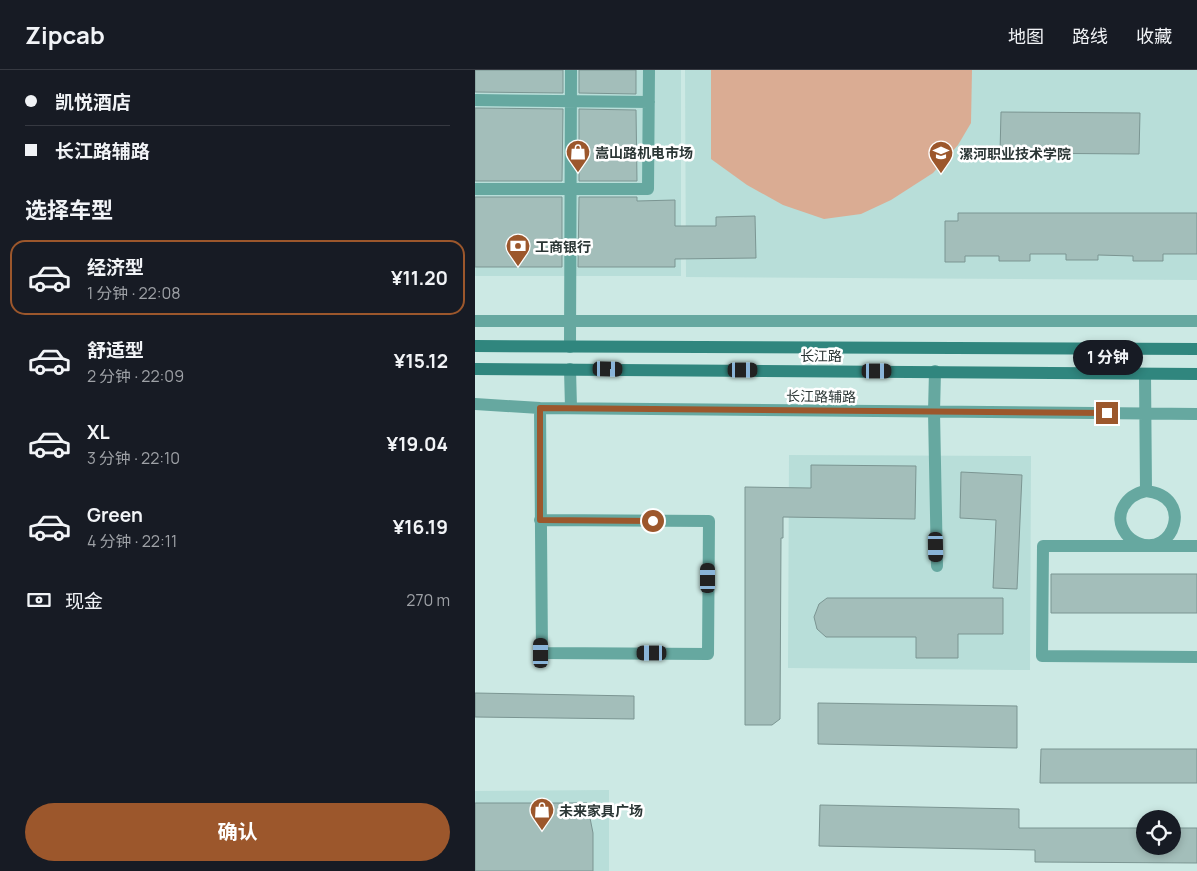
<!DOCTYPE html>
<html lang="zh">
<meta charset="utf-8">
<style>
:root{--surface:#171b24;--page:#242831;--text:#f1f3f6;--muted:#9ea1a6;--line:#363941;--accent:#9c572c}
body{margin:0;font-family:Manrope,"Noto Sans SC",sans-serif;background:var(--page);color:var(--text);height:100vh;display:flex;flex-direction:column;font-size:19px;white-space:nowrap}
*{box-sizing:border-box;margin:0}
p{font-size:16px;color:var(--muted)}
.icon{flex:none;width:28px;height:28px;fill:none;stroke:currentColor;stroke-width:2;stroke-linecap:round;stroke-linejoin:round}
.map{position:relative;flex:1;overflow:hidden}
.sheet{display:flex;flex-direction:column;background:var(--surface);width:475px}
.sheet>*{flex:none}
.guide{display:grid;align-content:center;height:110px;padding:0 25px;background:var(--surface)}
.fabs{position:absolute;left:661px;top:740px;display:grid;gap:10px}
.fabs a{display:grid;place-items:center;width:45px;height:45px;border-radius:50%;background:var(--surface);box-shadow:0 2px 8px #0003;font-size:25px}
.end{position:absolute;width:22px;height:22px;margin:-11px;border:6px solid #9c572c;background:#fff;box-shadow:0 0 0 2px #fff}
.from{border-radius:50%}
.bubble{position:absolute;height:35px;border-radius:18px;background:var(--surface);box-shadow:0 2px 8px #0003;font-size:16px;font-weight:700;line-height:35px;text-align:center}
.car{position:absolute;width:15px;height:30px;margin:-15px -8px;border-radius:6px;box-shadow:0 0 4px 1px #0007;background:linear-gradient(#222 24%,#8ab4d8 0 40%,#222 0 76%,#8ab4d8 0 86%,#222 0)}
.guide b{display:flex;align-items:center;gap:18px;height:48px;font-size:19px}
.guide b+b{border-top:1px solid var(--line)}
.guide i{width:12px;height:12px;background:var(--text)}
ul{padding:0;list-style:none}
li{display:flex;align-items:center;gap:15px;height:75px;margin:0 10px 8px;padding:0 15px;border:2px solid transparent;border-radius:15px}
li div{flex:1}
li b{display:block;font-size:19px}
li em{font-style:normal;font-weight:700}
li.current{border-color:var(--accent)}
li>.icon{width:45px;height:45px;stroke-width:1.5}
h2{padding:0 25px;font-size:22px;line-height:60px}
.pay{display:flex;align-items:center;gap:12px;height:55px;padding:0 25px;font-size:19px}
.pay p{margin-inline-start:auto}
.cta{display:flex;gap:10px;margin-top:auto;padding:10px 25px}
.cta a{flex:1;height:58px;border-radius:30px;background:var(--accent);color:#fff;font-size:20px;font-weight:700;line-height:58px;text-align:center}
header{display:flex;align-items:center;gap:30px;box-sizing:border-box;height:70px;padding:0 25px;background:var(--surface);border-bottom:1px solid var(--line)}
header strong{font-size:24px}
nav{display:flex;gap:28px;margin-inline-start:auto;font-size:18px}
main{display:flex;flex:1;min-height:0}
.map>svg:first-child{display:block}
.built{fill:#b8ded9}
.green{fill:#daac93}
.building{fill:#a3beba;stroke:#7b9592}
.lines{fill:none;stroke-linecap:round;stroke-linejoin:round}
.minor{stroke:#66a8a0;stroke-width:12}
.secondary{stroke:#30867e;stroke-width:12}
.route{stroke:#9c572c;stroke-width:6}
.labels{text-anchor:middle;dominant-baseline:central;stroke-width:5;stroke-linejoin:round;paint-order:stroke}
.poi-label{font-size:14px;font-weight:bold;fill:#2b3635;stroke:#fff;text-anchor:start}
.street-label{font-size:14px;fill:#2b3635;stroke:#fff}
</style>
<header>
<strong>Zipcab</strong>
<nav><a>地图</a><a>路线</a><a>收藏</a></nav>
</header>
<main>
<section class="sheet">
<div class="guide">
<b><i class="from"></i>凯悦酒店</b>
<b><i></i>长江路辅路</b>
</div>
<h2>选择车型</h2>
<ul>
<li class="current"><svg class="icon" aria-label="car" viewBox="0 0 24 24"><path d="M5 17H2v-5l4-1 3-4h7l3 4 3 1v5h-3M9 17h6M6 11h13"/><circle cx="7" cy="17" r="2"/><circle cx="17" cy="17" r="2"/></svg><div><b>经济型</b><p>1 分钟 · 22:08</p></div><em>¥11.20</em></li>
<li><svg class="icon" aria-label="car" viewBox="0 0 24 24"><path d="M5 17H2v-5l4-1 3-4h7l3 4 3 1v5h-3M9 17h6M6 11h13"/><circle cx="7" cy="17" r="2"/><circle cx="17" cy="17" r="2"/></svg><div><b>舒适型</b><p>2 分钟 · 22:09</p></div><em>¥15.12</em></li>
<li><svg class="icon" aria-label="car" viewBox="0 0 24 24"><path d="M5 17H2v-5l4-1 3-4h7l3 4 3 1v5h-3M9 17h6M6 11h13"/><circle cx="7" cy="17" r="2"/><circle cx="17" cy="17" r="2"/></svg><div><b>XL</b><p>3 分钟 · 22:10</p></div><em>¥19.04</em></li>
<li><svg class="icon" aria-label="car" viewBox="0 0 24 24"><path d="M5 17H2v-5l4-1 3-4h7l3 4 3 1v5h-3M9 17h6M6 11h13"/><circle cx="7" cy="17" r="2"/><circle cx="17" cy="17" r="2"/></svg><div><b>Green</b><p>4 分钟 · 22:11</p></div><em>¥16.19</em></li>
</ul>
<div class="pay"><svg class="icon" aria-label="cash" viewBox="0 0 24 24"><path d="M3 7h18v10H3z"/><circle cx="12" cy="12" r="2"/></svg>现金<p>270 m</p></div>
<div class="cta"><a>确认</a></div>
</section>
<div class="map">
<svg width="722" height="801" viewBox="0 0 722 801">
<rect width="100%" height="100%" fill="#cce9e4"/>
<path class="built" d="M0,0H206V206H0Z
M210,0H722V210L211,207Z
M314,385L556,386L555,600L313,598Z
M134,720V801H0V721Z"/>
<path class="green" d="M236,0H497L496,53L483,75L458,103L416,130L386,144L349,149L308,135L272,115L236,89Z"/>
<path class="building" d="M0,0H88V23L0,22Z
M104,0H161V24L104,23Z
M0,38L88,39L87,111H0Z
M104,39L161,40L162,111H104Z
M526,42L665,43L664,84L525,83Z
M0,127H87V197H0Z
M104,127H162V131L200,130V156H241V147L280,146L281,188L200,189V197H103Z
M483,143H722V184H688V191H658V186L623,185V190H591V184H555V191H524V186H490V192H470V151H483Z
M336,395L441,396L440,449L308,447V468H306L305,649L297,655H270V417L336,418Z
M486,402L547,405L542,519L518,518L521,450L485,448Z
M576,504H722V543H576Z
M352,528H528V564H483V588H441V567H351L342,559L339,547L344,534Z
M0,623L159,626V649L0,647Z
M343,633L542,636V678L343,674Z
M566,679H722V713H565Z
M0,733H112L118,763V801H0Z
M345,735L544,739V758H670V776H698V758H722V793L560,792V780L344,776Z"/>
<g class="lines">
<path class="minor" d="M0,30L174,32
M0,119H173L174,0
M0,251H722
M95,277L96,0
M95,299L96,338
M460,301L459,342L462,496
M670,304L671,421
M0,334L65,338L722,344
M65,338L67,583L233,584L234,451L65,450
M671,421C720,426 699,488 663,473C659,471 654,468 651,464C637,445 651,425 671,421Z
M722,476H568L567,586L722,587"/>
<path class="secondary" d="M0,276L722,279
M0,299L722,304"/>
</g>
<g class="lines">
<path class="route" d="M178,451L65,450V338L632,343"/>
</g>
<defs>
<symbol id="shop-pin" viewBox="-11 -11 22 30"><path d="M0 17L-7.5 6A9.5 9.5 0 1 1 7.5 6Z" fill="#9c572c" stroke="#fff"/><path d="M-5-2.5h2.3a2.7 3.5 0 0 1 5.4 0H5L5.5 6h-11ZM-1.5-2.5h3a1.5 2.3 0 0 0-3 0Z" fill="#fff"/></symbol>
<symbol id="university-pin" viewBox="-11 -11 22 30"><path d="M0 17L-7.5 6A9.5 9.5 0 1 1 7.5 6Z" fill="#9c572c" stroke="#fff"/><path d="M0-5L7-2L0 1L-7-2ZM-4 1L0 2.5L4 1V4Q0 6-4 4Z" fill="#fff"/></symbol>
<symbol id="bank-pin" viewBox="-11 -11 22 30"><path d="M0 17L-7.5 6A9.5 9.5 0 1 1 7.5 6Z" fill="#9c572c" stroke="#fff"/><path d="M-6-4H6V4H-6ZM0-2.3a2.3 2.3 0 1 0 0 4.6a2.3 2.3 0 1 0 0-4.6Z" fill="#fff"/></symbol>
</defs>
<g fill-rule="evenodd">
<use href="#shop-pin" x="89" y="68" width="28" height="38"/>
<use href="#university-pin" x="452" y="69" width="28" height="38"/>
<use href="#bank-pin" x="29" y="162" width="28" height="38"/>
<use href="#shop-pin" x="53" y="726" width="28" height="38"/>
</g>
<g class="labels">
<g class="poi-label">
<text x="120" y="82">嵩山路机电市场</text>
<text x="484" y="83">漯河职业技术学院</text>
<text x="60" y="176">工商银行</text>
<text x="84" y="740">未来家具广场</text>
</g>
<g class="street-label">
<text x="346" y="285">长江路</text>
<text transform="translate(346 326) rotate(1)">长江路辅路</text>
</g>
</g>
</svg>
<div class="fabs">
<a><svg class="icon" aria-label="locate" viewBox="0 0 24 24"><circle cx="12" cy="12" r="6"/><path d="M12 2v4M12 18v4M2 12h4M18 12h4"/></svg></a>
</div>
<i class="end from" style="left:178px;top:451px"></i>
<i class="end" style="left:632px;top:343px"></i>
<div class="bubble" style="left:598px;top:270px;width:70px">1 分钟</div>
<i class="car" style="left:133px;top:299px;rotate:91deg"></i>
<i class="car" style="left:268px;top:300px;rotate:90deg"></i>
<i class="car" style="left:402px;top:301px;rotate:90deg"></i>
<i class="car" style="left:461px;top:477px;rotate:179deg"></i>
<i class="car" style="left:233px;top:508px;rotate:0deg"></i>
<i class="car" style="left:66px;top:583px;rotate:0deg"></i>
<i class="car" style="left:177px;top:583px;rotate:270deg"></i>
</div>
</main>
